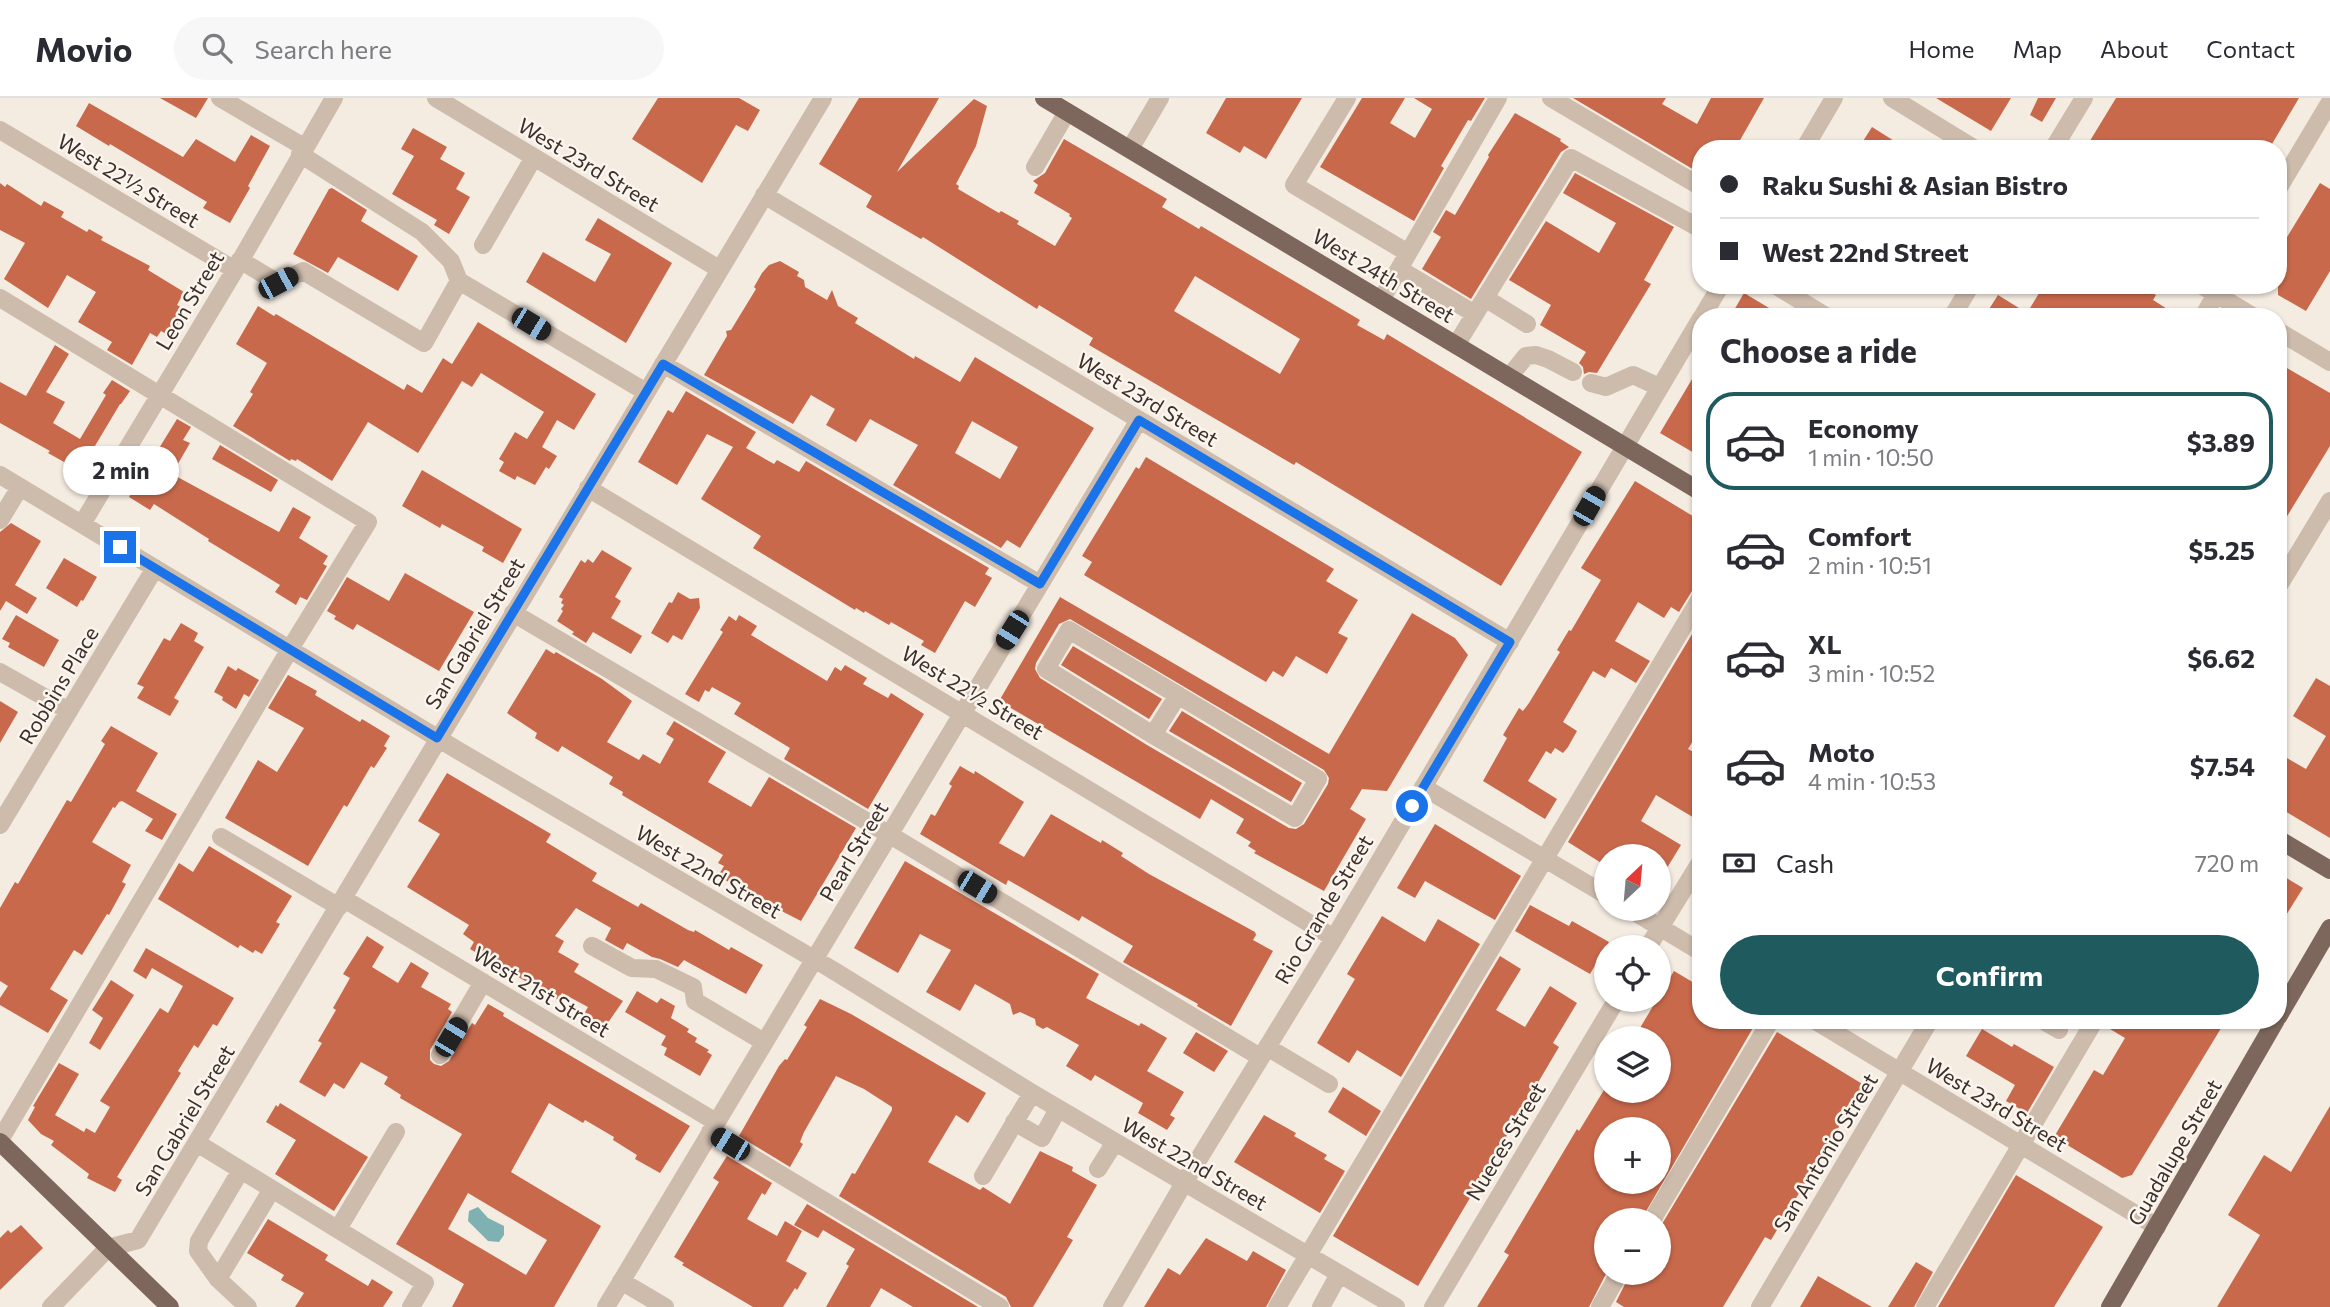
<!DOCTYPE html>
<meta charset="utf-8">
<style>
:root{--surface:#fff;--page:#f7f7f7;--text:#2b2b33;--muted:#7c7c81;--line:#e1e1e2;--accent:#1f5a5e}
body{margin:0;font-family:Commissioner,sans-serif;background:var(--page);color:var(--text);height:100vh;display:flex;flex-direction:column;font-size:26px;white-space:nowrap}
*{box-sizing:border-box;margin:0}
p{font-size:23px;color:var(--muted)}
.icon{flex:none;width:38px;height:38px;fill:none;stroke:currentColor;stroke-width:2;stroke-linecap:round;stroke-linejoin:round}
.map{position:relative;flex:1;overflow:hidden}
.side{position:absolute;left:1692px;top:210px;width:595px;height:721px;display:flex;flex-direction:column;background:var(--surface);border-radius:28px;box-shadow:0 2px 5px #0004}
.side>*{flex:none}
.hud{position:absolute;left:1692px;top:42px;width:595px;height:154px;border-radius:28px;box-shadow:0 2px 5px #0004;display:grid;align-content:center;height:154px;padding:0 28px;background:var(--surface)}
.needle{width:46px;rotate:26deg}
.buttons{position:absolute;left:1594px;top:746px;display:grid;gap:14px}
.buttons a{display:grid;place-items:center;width:77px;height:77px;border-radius:50%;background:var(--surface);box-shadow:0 2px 5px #0004;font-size:35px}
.end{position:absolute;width:32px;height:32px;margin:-16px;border:9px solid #1a73e8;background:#fff;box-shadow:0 0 0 4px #fff}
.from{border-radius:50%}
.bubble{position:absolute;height:49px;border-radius:24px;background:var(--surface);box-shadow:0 2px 5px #0004;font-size:23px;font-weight:700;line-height:49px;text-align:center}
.car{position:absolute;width:21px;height:42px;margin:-21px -10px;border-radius:9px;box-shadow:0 0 5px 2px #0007;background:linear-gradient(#222 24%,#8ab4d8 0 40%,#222 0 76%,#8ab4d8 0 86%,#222 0)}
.hud b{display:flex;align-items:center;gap:24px;height:66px;font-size:26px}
.hud b+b{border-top:2px solid var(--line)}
.hud i{width:18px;height:18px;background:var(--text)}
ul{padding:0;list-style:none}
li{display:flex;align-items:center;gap:21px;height:98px;margin:0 14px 10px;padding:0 14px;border:4px solid transparent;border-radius:28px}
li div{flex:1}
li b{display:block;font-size:26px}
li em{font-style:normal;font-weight:700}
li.selected{border-color:var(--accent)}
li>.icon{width:63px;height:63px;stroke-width:1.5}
h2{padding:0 28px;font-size:32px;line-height:84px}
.pay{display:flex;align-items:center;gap:18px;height:77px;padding:0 28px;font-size:26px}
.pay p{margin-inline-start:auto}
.primary-button{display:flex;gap:14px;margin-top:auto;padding:14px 28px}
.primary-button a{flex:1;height:80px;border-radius:42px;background:var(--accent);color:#fff;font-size:28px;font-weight:700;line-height:80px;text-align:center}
header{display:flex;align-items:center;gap:42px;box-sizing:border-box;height:98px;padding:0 35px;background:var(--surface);border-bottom:2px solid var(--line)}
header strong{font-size:33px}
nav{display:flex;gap:38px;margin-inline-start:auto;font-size:24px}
.search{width:490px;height:63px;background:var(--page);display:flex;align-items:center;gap:18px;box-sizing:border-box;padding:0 24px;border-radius:38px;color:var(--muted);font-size:26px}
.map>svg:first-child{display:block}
.water{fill:#7fb0b2}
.building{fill:#c8694b;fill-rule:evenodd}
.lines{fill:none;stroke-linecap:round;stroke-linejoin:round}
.minor{stroke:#cdbbac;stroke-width:18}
.major{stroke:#7d675c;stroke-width:18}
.route{stroke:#1a73e8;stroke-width:9}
.labels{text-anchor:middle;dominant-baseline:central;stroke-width:5;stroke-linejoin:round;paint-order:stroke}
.street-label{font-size:21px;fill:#3b302b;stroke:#fbf5ee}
</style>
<header>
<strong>Movio</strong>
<div class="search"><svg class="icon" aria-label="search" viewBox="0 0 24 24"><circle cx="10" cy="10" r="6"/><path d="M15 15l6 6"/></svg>Search here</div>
<nav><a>Home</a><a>Map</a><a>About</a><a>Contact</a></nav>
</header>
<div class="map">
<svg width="2330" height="1209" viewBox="0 0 2330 1209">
<rect width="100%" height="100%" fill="#f4ebe1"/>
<path class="water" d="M478,1109L488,1120L504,1128V1137L499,1144L488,1143L468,1123L469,1113Z"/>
<path class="building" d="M160,0H208L196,20Z
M658,0H739L760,12L748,33L736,27L702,85L632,41Z
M859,0H939L897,74L974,1L987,8L976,48L956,86L959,88L958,91L999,115L1001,113L1019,123L1017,126L1055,148L1072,120L1069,118L1070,116L1034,95L1038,87L1033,83L1045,75L1064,41L1167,101L1162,109L1199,131L1201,128L1360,222L1357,227L1384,242L1387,236L1582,354L1501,488L1296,364L1294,367L1089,247L1093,240L1039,207L1037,211L923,139L921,141L866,109L872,98L819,66ZM1195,178L1300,241L1280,276L1174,213Z
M1226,0H1302L1266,61L1244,48L1240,55L1206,35Z
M1362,0H1405L1390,25L1415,40L1432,11L1414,0H1485L1471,23L1468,22L1441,68L1444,70L1414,123L1320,69Z
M1573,0H1666L1662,6L1697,26L1711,0H1764L1735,51H1701V76Z
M1936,0H2011L1991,33Z
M2038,0H2056L2042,24L2030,17Z
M2116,0H2299L2269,51H2085Z
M89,5L183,59L196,41L235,64L251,37L270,48L248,88L250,90L230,125L203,110L207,104L110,46L109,48L76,28Z
M1515,15L1561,41L1560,43L1569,49L1561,54L1471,201L1422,171L1441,139L1433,134L1446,112L1455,117L1489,59L1488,57Z
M1872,29L1907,51H1858Z
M413,30L447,49L440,61L465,75L456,91L470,99L449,136L434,127L437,122L392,96L414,58L401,51Z
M1575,75L1674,129L1644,182L1651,186L1597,275L1589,274L1584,276L1583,269L1579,265L1586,254L1540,227L1551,207L1509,182L1546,123L1599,155L1616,125L1563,95Z
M0,85L5,89L7,86L41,108L44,103L64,114L61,119L87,134L89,131L103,139L101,142L150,168L148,172L184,194L177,207L186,212L170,238L161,233L157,239L150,235L132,267L107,252L112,244L78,224L96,194L67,177L48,210L4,181L25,145L0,132Z
M2320,85L2330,91V173L2306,213L2278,197V154Z
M332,90L367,112L361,123L418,158L398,193L338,159L328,175L293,156L329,91Z
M598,120L672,165L626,245L526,184L543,154L595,184L611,156L585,142Z
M780,163L799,174L797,178L804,182L805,189L827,202L832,192L838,208L858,220L855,225L914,261L915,258L960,284L975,259L1094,330L1020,450L1007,442L1001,450L893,387L918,347L879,326L870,321L856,344L826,327L835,311L811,297L793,326L704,277L727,238L726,233L731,232L756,191L754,189L762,175L769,167ZM972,323L1018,349L1000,381L955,355Z
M2044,187H2139L2156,197L2153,202L2180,219H1984L1998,197L2027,215Z
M1744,195L1784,219H1730Z
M258,208L274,218L276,216L404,292L407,286L422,295L443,260L452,266L478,224L596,296L574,332L557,322L542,349L557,358L549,371L546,369L535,387L517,378L515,382L499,373L504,364L499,361L515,334L527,341L544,314L481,275L472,289L462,283L418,355L368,324L332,383L297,361L296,363L291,361L290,363L233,328L253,296L250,294L267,265L236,246Z
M55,247L69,256L46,294L65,304L53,325L80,341L106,297L103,295L112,282L130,293L121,306H120L80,373L48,355L50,353L0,325V284L26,298Z
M2278,265L2330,295V348L2278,433Z
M1701,266V359L1660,335Z
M686,293L756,334L746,350L774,366L777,362L799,374L806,363L989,470L985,476L992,480L975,509L965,503L935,555L921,547L924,543L891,524L889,527L865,513L864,515L856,510L855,512L753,450L761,438L701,401L733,349L707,336L677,387L638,364L668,312L673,315Z
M177,321L191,329L183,342L190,345L172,376L279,434L293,409L311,419L299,440L328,458L323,466L327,468L307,502L300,499L296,507L275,494L280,487L208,443L209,441L154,406L150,412L129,399Z
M220,347L278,382L271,394L212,361Z
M1146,359L1334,471L1326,483L1358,502L1338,535L1348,540L1327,576L1296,558L1283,579L1273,573L1266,584L1084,477L1092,464L1082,458L1136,369L1139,371Z
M422,372L522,431L503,465L482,453L484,449L442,426L440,430L402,408Z
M1635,383L1701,423V488L1692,493L1679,514L1671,509L1664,520L1638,504L1615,543L1650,563L1636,585L1611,570L1605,580L1593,573L1563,624L1577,633L1568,649L1563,655L1555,650L1551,656L1546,653L1528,683L1557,701L1545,721L1483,683L1507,640L1503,637L1519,610L1523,613L1529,605L1560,554L1557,552L1569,532L1571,533L1601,482L1581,470Z
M11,425L41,443L15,487L37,500L27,516L6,503L0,513V434Z
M602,452L632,470L615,499L621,503L611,520L642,538L631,556L593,534L586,545L572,536L574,534L557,523L563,513L561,511L564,507L561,505L563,501L559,499L581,462L585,465L588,461L593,465Z
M64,460L97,479L83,503L81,502L77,509L46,490Z
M405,475L474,514L439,573L357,526L353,532L334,521L336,518L327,513L347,479L389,503Z
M678,494L690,501L699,500L700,510L682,542L673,537L668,545L651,535L669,504L672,505Z
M1060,499L1329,656L1412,515L1455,540L1468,557L1387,693L1362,691L1350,711L1366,721L1324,793L1254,755L1256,753L1248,748L1251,744L1236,735L1244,721L1211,701L1200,721L999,603ZM1070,521L1324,672L1329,680L1328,686L1304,726L1296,731L1289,730L1147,647L1040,580L1035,571L1036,565L1059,526Z
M16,517L59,542L44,569L8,549L10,545L2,541Z
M739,517L757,528L751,537L827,583L835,569L841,573L845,567L867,580L863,586L888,600L891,595L924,616L868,711L784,661L790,650L734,616L741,605L712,589L709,594L705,592L699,604L685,596L723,534L720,532L729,518L736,523Z
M1701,521V630L1688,651L1701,658V713L1696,721L1656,697L1641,723L1681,747L1659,783V758H1606V768L1568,744Z
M181,525L198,535L194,543L204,549L174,600L179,603L170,618L137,600L144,589L137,586L164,540L170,543Z
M1073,548L1162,601L1149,621L1061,567Z
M546,551L554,556L556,554L602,581L632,603L607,644L639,662L643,656L660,666L674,641L666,636L674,623L726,654L708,684L751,709L769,679L856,730L801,823L766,805L767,803L737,785L736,788L718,778L724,768L718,765L723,757L622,697L623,694L609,686L613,679L562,648L558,654L535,640L537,635L507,615Z
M228,568L236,573L238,570L259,582L249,599L244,596L236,611L222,602L223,599L214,594Z
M288,577L317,593L315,597L360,624L362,621L390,638L384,648L387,650L374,670L371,668L347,709L344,707L308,768L225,720L258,662L277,674L304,630L268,610Z
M2316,580L2330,588V740L2278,709V655L2306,671L2326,638L2293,618Z
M0,603L18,614L0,645Z
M1182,613L1302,685L1291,704L1169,633Z
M111,628L158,655L136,693L177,716L162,742L145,733L153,721L122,703L119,704L115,710L113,709L92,744L131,767L122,784L126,786L109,817L107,816L82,857L74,852L50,891L68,902L48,935L0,907V900L8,888L0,883V810L15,784L18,786L67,702L71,704L105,646L101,643Z
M960,668L974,676L975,673L1024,704L999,745L1024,759L1051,716L1101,745L1102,742L1123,755L1121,758L1149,776L1255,834L1256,837L1253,842L1273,853L1231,928L1197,908L1198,906L1123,864L1133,848L1082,818L1079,823L1008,782L1006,787L920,736L931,716L935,718L952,688L949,686Z
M447,675L551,736L546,744L597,775L592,783L638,809L641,805L688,832L694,834L695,832L729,852L731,849L763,867L746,896L684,862L678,869L660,861L652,859L627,845L623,852L605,842L611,830L576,810L555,838L564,843L558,854L579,866L574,874L623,903L605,929L584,916L588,909L562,895L558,902L470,851L474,844L463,836L469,827L407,789L440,736L418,723Z
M1435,726L1521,778L1495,822L1425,783L1415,800L1397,790Z
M209,748L292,798L276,824L280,826L262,856L255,852L253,855L240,847L238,850L158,801L179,765L193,774Z
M905,763L1099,876L1086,900L1139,928L1141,925L1167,940L1147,973L1184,994L1170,1017L1175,1020L1167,1032L1138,1015L1143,1005L1095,977L1091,983L1066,968L1079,947L1047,929L1043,931L1036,927L1035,921L1020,914L1013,917L1010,906L975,886L960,913L926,894L951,852L920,836L898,875L854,850Z
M2278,775L2303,790L2278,830Z
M1530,807L1569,828L1572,823L1609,844L1590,876L1515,833Z
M1382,818L1425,844L1438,821L1480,846L1401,979L1357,952L1349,965L1317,945L1355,881L1347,876Z
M367,838L384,849L372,869L398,885L411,864L429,875L421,889L451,906L448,911L452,914L430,952V962L434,966L441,968L449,963L472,925L475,927L488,906L504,915L503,918L690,1028L660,1075L635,1061L637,1057L613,1042L614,1039L585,1022L583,1025L549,1005L511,1074L601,1128L554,1209H452L464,1186L396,1146L462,1036L400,1000L401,997L384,986L388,979L361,964L344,991L334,985L325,999L299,984L322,945L318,943L336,912L333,910L350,880L343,876ZM468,1095L547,1142L526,1177L448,1131Z
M146,850L234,900L217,928L213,926L198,950L194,947L178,973L181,975L117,1079L122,1082L115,1094L87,1080L89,1076L51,1047L54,1043L41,1036L28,1022L35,1009L33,1008L59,965L79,976L55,1017L84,1034L86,1030L95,1035L110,1009L100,1003L160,910L168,915L183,888L152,870L146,881L133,873Z
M1500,858L1521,871L1496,912L1525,929L1550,888L1577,905L1553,945L1559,949L1418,1188L1333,1138Z
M1674,873L1701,889V922L1757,923L1641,1122H1606L1607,1174L1589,1209H1477L1509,1157L1504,1154L1577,1031L1579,1033L1604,992H1659V940H1634ZM1606,1031H1659V1083H1606Z
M111,882L134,897L100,952L89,945L103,920L92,912Z
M637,893L657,905L661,900L675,908L671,920L689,931L687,934L697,940L695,944L709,952L707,954L712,957L700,978L664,957L667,950L661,947L666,938L625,914Z
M820,901L851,916L986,995L968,1025L956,1017L928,1064L980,1092L983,1089L1010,1106L1040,1053L1073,1069L1072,1073L1097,1087L1067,1139L1073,1142L1033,1209H1011L1006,1199L839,1098L852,1075L855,1076L892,1012V1009L864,991L836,978L804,1034L800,1044L803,1046L790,1069L739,1038L779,968L785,961L787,962L807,929L804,927Z
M2106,922H2226L2132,1077L2122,1080L2054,1039L2094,972L2103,977L2125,940L2105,928Z
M1982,931L2012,949L2014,946L2054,969L2027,1015L2006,1003L2015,987L1966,958Z
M1196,934L1228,953L1214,974L1183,955Z
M1777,934L1864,987L1771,1142L1765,1139L1723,1209H1624L1616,1204L1631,1174H1659V1131Z
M1343,989L1381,1013L1366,1038L1328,1014Z
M280,1005L368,1059L334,1113L275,1076L296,1042L266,1024L276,1007L278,1009Z
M2330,1008V1209H2217L2260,1137L2228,1117L2264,1057L2291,1074Z
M1264,1017L1296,1035L1294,1038L1327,1057L1324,1061L1345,1073L1320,1115L1234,1064Z
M727,1058L772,1085L765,1097L762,1095L747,1121L777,1138L785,1123L802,1133L786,1163L807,1175L797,1192L795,1190L783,1209H753L682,1167L684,1165L674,1159L719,1084L713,1080Z
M2016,1077L2103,1129L2054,1209H1938Z
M807,1106L978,1209H913L881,1190L870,1209H826L849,1168L846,1166L855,1151L823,1132L818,1140L794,1127Z
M268,1121L328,1157L325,1162L368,1188L372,1181L393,1194L383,1209H295L304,1195L281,1182L284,1177L247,1155Z
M21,1127L43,1150L0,1192V1140L8,1132L11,1135Z
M1206,1140L1247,1163L1253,1153L1286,1172L1266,1209H1144L1168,1170L1180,1177Z
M1916,1164L1933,1174L1914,1209H1888Z
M1818,1178L1872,1209H1800Z"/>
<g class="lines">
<path class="minor" d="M220,0L304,49
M436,0L719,171
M1347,0L1294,87L1408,155
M1551,0L1701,89
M1892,0L1975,51
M0,32L235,172
M1130,51L1160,0
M1804,51L1834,0
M2053,51L2084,0
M300,56L422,134L451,163L459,183L646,294
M1035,69L1067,14
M2278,91L2330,4
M764,97L1510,544
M483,147L534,59
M240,162L278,185L303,173L424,245L459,183
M1399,171L1475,216
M1775,187L1827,219
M2201,187L2254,219
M0,200L368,424L290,551L0,1042
M1485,200L1527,226
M1381,202L1498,0
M1702,219L1721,187
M1952,219L1971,187
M2203,219L2221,187
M2278,233L2330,264
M1456,247L1571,60L1701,131
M663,266L1040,486
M1509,279L1526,258L1536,257L1548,261L1573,274
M1591,285L1606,289L1633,277L1659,289
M0,377L459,653L831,871L1032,995L1396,1209
M588,390L1334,840
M0,422L20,389
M82,426L235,172L334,0
M2278,489L2330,403
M513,515L890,737L1260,959
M1069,532L1318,681L1295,720L1153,637L1046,571Z
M0,574L69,613
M1153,637L1178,597
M1423,689L1606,797
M0,727L155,470
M221,739L339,809
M344,801L716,1024
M1628,810L1701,854
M592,848L632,870L656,871L693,889L695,903L764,944
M1648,849L1701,763
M1814,922L2157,1129
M2042,922L2059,932
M1267,949L1329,986
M440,957L483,884
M1014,1024L1042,1040L1058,1011
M710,1034L1000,1209
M197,1045L425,1185L411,1209
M1098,1071L1115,1044
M241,1072L199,1143L198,1153L218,1181L248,1209
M983,1078L1032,995
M1652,1122L1771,922
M338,1131L396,1034
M218,1181L272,1091
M621,1183L665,1209
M51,1209L108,1150L138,1142L823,0
M606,1209C783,913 961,617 1139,322
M1112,1209L1184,1085L1334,840L1701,220
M1277,1209L1701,499
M1321,1209L1339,1176
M1433,1209L1617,901
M1600,1209L1620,1174
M1760,1209L1930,922
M1925,1209L2095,922"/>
<path class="major" d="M1044,0L1701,394
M2278,741L2330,772
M2278,919L2330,830
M0,1044L170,1209
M2110,1209L2276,922"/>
</g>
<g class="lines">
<path class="route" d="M120,449L437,640L663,266L1040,486L1139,322L1510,544L1412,708"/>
</g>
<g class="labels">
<g class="street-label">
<text transform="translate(589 66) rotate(31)">West 23rd Street</text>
<text transform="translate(129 82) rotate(31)">West 22½ Street</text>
<text transform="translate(1384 177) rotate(31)">West 24th Street</text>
<text transform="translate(189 202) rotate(-59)">Leon Street</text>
<text transform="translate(1148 301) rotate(31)">West 23rd Street</text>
<text transform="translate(474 535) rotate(-59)">San Gabriel Street</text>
<text transform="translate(58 587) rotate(-59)">Robbins Place</text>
<text transform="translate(973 594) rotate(31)">West 22½ Street</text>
<text transform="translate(853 753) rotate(-59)">Pearl Street</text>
<text transform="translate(709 773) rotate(30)">West 22nd Street</text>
<text transform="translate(1323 811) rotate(-59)">Rio Grande Street</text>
<text transform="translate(542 893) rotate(31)">West 21st Street</text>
<text transform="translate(1997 1006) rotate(31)">West 23rd Street</text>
<text transform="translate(184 1022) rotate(-59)">San Gabriel Street</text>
<text transform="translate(1505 1043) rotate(-59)">Nueces Street</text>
<text transform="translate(1825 1054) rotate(-59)">San Antonio Street</text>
<text transform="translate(2174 1054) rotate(-60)">Guadalupe Street</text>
<text transform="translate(1195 1065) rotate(30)">West 22nd Street</text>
</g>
</g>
</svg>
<div class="buttons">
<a><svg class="needle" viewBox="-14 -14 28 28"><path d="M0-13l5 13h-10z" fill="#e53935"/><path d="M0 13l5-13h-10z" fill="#7c7c81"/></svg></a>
<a><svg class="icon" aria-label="locate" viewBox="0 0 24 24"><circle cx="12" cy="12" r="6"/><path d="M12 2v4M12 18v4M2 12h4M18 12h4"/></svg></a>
<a><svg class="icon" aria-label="layers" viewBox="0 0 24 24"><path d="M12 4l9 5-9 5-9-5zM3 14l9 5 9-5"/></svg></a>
<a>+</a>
<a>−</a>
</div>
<i class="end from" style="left:1412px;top:708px"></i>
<i class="end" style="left:120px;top:449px"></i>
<div class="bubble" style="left:63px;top:348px;width:116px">2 min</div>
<i class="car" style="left:278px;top:185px;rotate:62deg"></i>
<i class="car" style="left:531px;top:226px;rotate:121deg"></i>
<i class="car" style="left:1589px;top:408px;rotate:30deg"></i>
<i class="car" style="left:1012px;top:532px;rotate:212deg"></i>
<i class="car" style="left:977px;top:789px;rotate:121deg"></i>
<i class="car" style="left:451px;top:939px;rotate:31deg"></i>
<i class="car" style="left:730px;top:1046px;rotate:301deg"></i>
<div class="hud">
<b><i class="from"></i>Raku Sushi &amp; Asian Bistro</b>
<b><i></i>West 22nd Street</b>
</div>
<section class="side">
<h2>Choose a ride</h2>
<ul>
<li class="selected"><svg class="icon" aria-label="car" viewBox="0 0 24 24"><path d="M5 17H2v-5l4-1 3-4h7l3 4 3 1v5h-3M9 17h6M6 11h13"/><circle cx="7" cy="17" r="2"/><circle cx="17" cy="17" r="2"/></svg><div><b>Economy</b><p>1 min · 10:50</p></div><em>$3.89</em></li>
<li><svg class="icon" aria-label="car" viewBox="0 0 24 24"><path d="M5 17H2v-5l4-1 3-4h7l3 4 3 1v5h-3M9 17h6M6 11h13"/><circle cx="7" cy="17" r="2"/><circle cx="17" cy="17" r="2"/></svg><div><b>Comfort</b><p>2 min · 10:51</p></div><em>$5.25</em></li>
<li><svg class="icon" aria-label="car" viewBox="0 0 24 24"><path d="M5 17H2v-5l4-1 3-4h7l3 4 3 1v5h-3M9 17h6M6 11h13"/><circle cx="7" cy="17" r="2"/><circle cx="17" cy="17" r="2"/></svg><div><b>XL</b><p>3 min · 10:52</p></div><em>$6.62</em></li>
<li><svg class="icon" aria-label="car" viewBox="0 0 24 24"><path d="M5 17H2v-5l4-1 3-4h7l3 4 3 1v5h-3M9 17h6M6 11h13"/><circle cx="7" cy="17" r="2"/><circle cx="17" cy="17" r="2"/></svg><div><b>Moto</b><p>4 min · 10:53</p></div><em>$7.54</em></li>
</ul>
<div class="pay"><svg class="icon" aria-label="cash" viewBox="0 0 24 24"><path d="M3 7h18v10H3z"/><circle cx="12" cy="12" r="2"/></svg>Cash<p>720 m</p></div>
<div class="primary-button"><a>Confirm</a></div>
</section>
</div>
